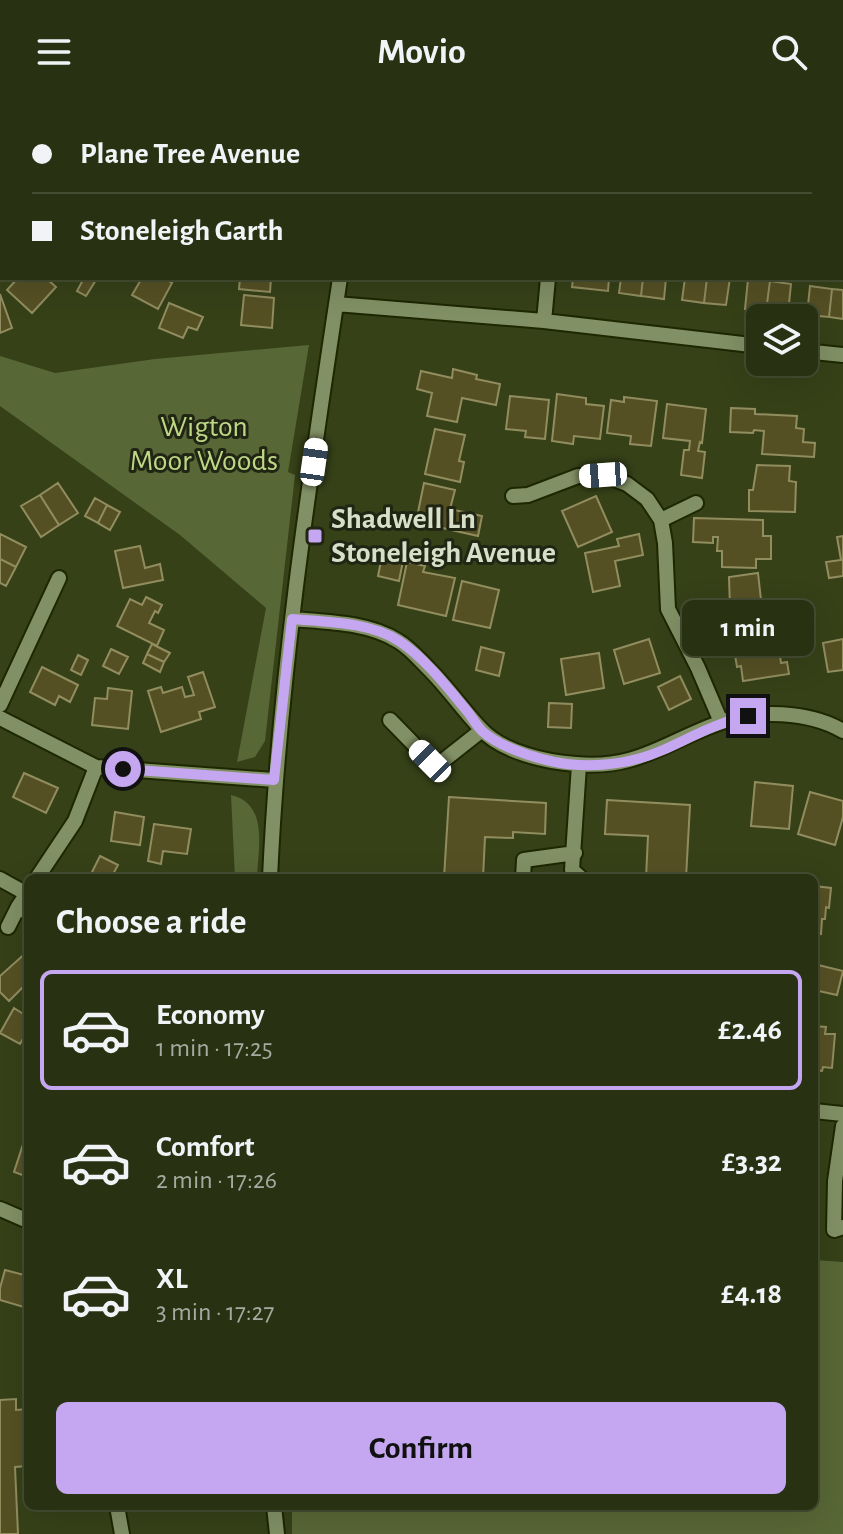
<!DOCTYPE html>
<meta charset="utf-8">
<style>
:root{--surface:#283112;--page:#30391b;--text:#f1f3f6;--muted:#a5a99f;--line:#444c32;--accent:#c5a7f1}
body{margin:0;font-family:"Alegreya Sans",sans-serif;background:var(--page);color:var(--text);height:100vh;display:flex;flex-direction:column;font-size:30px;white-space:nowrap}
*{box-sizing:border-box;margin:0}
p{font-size:26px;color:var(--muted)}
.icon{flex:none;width:44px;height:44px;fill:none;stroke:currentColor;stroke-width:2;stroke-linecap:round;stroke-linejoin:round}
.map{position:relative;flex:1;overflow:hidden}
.details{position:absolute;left:24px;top:770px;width:794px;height:636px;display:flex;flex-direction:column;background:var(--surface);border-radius:12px;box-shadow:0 8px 32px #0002,0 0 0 2px var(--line)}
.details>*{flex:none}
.top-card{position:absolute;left:0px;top:0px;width:844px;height:176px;box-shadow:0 8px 32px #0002,0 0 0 2px var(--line);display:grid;align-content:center;height:176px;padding:0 32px;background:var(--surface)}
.tools{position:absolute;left:746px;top:200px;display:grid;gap:16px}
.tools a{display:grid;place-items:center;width:72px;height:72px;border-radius:12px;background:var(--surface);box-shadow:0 8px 32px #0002,0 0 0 2px var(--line);font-size:40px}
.end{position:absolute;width:36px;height:36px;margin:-18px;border:10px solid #c5a7f1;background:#111;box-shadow:0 0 0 4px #111}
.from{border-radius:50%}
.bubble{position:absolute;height:56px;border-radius:12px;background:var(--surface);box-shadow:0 8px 32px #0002,0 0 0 2px var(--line);font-size:26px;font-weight:600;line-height:56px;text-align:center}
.car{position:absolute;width:24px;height:48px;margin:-24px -12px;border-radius:10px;box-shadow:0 0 6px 2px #0007;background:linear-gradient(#fff 24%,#345 0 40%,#fff 0 76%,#345 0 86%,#fff 0)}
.top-card b{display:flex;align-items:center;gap:28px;height:76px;font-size:30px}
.top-card b+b{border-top:2px solid var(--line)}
.top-card i{width:20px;height:20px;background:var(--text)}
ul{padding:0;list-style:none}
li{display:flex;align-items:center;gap:24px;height:120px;margin:0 16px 12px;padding:0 16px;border:4px solid transparent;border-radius:12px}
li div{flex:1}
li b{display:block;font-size:30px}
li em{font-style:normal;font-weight:600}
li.selected{border-color:var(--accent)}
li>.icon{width:72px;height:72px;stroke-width:1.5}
h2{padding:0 32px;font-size:36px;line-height:96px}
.action{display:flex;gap:16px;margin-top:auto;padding:16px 32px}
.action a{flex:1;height:92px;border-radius:12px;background:var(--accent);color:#111;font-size:32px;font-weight:600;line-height:92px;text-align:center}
header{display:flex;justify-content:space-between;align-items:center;height:104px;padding:0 32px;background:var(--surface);font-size:36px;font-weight:600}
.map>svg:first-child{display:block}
.green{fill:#586736}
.building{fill:#555024;stroke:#928d5f;stroke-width:2}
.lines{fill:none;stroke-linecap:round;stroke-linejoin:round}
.minor-casing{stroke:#1d2700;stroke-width:18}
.minor{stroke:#829065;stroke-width:14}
.route{stroke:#c5a7f1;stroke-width:10}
.poi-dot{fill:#c5a7f1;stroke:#202514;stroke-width:3}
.labels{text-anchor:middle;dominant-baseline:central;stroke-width:6;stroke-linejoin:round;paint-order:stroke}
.park-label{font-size:30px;fill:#bed785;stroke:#202514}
.poi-label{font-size:30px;font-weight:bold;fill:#d7dfc8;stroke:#202514;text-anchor:start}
</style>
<header><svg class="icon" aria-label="menu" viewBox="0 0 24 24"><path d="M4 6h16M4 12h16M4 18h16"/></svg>Movio<svg class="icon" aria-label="search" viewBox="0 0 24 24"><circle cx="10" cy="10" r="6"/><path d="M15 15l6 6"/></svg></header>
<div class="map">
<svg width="843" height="1430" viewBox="0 0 843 1430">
<rect width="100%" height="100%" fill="#364118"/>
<path class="green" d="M309,241L288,368L295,371L265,637L255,653L237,658L266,504L180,431L0,302V252L55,269L155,255Z
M231,691C269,700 258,744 257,774H235Z
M814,1156L843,1158V1430H292V1402H814Z"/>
<path class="building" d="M18,174H46L56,183L32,209L7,186Z
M84,174L96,176L86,192L77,187Z
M142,174H163L172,179L158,205L132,191Z
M240,174H271L270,188L239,185Z
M573,174H609L608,187L572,183Z
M621,174H643L641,192L619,189Z
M643,174H666L664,195L641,192Z
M685,174H707L704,199L682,196Z
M707,174H730L726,201L704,199Z
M748,175L770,177L766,207L745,205Z
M770,177L791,180L788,209L766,207Z
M810,182L832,185L829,213L807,211Z
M832,185L843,186V215L829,213Z
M0,190L12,224L0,229Z
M244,191L274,194L272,224L241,221Z
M169,199L203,213L197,226L188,223L183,234L159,224Z
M453,265L477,271L476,275L500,280L496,301L462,294L457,318L427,312L432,289L417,285L421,267L452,274Z
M557,290L586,294V300L604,302L600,335L574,332L573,340L552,337Z
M510,292L549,296L545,335L525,333L526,327L506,325Z
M624,293L657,297L651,342L630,340L631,332L607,329L611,296L624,298Z
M667,300L706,305L702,339L700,338L698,347L705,348L702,374L681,371L684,346H689L690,337L663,334Z
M731,304L755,305V310L797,312L796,324L804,325L803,338L815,339L814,353L762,350L764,327L754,326L753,329L730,328Z
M435,325L465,331L459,357L464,358L460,378L425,370Z
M757,361L790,362L789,377L796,378L795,408L749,407V386H753Z
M58,379L78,409L59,421L40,391Z
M424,379L455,386L450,405L482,412L478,432L416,418Z
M40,391L59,421L41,433L21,402Z
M596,392L612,428L578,443L562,407Z
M95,394L107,401L98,419L85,412Z
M107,401L120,408L110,426L98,419Z
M694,414L763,416V432H771V455H756V464L722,463V447H717L718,433H713V439L693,438Z
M0,430L26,443L16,463L0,455Z
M639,430L643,451L615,457L620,482L593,488L585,449L619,442L617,435Z
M843,432V472L829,474L826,458L841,456L837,433Z
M140,442L145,464L160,460L163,476L123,484L115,447Z
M383,447L404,452L399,477L378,472Z
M0,455L16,463L6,482L0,479Z
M407,458L425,462L423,468L455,474L446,512L398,501Z
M758,469L761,496L769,495L772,518L706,530L703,507L730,504L729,473Z
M462,477L499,486L490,524L453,516Z
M146,493L162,501L158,509L155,507L149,519L164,526L157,542L117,522L130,495L142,501Z
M776,523L781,559L787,558L789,570L743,577L741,562L737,563L735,551H732L729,530Z
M649,535L660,569L624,580L614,546Z
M843,535V566L828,568L823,539Z
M152,540L170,549L164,558L147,550Z
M481,543L504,549L499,572L476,566Z
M111,545L128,553L119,570L103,562Z
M599,549L604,584L566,591L561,555Z
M147,550L164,558L160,568L143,559Z
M78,551L88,556L81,571L71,566Z
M42,563L78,581L70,598L59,592L55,601L30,588Z
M203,568L215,603L199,608L201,615L161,628L148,587L161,583L163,589L182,583L185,593L194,591L188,573Z
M680,572L691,595L669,606L658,583Z
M108,584L132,587L128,625L92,621L95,594L107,595Z
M549,599L572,600L571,624L548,623Z
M24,669L58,684L46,709L13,693Z
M755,678L793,682L789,725L751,722Z
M810,688L843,697V713L835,741L798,730Z
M449,693L546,699L545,730L513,728V734L485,733L483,774H444Z
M607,696L690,701L686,774H646L648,732L605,730Z
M115,708L144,713L140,741L111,737Z
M154,720L191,725L187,750L163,747L161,760L148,757Z
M100,752L118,761L111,774H100L91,770Z
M814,782L831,784L829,804L826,803L825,815H822L821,830L814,829Z
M28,847V878L9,897L0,888V872Z
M814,860L843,867L837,891L814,886Z
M14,904L28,913V926L20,940L0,929Z
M814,922L826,923L825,930H835L832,964L823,963L822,967L814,966Z
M28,1025V1073L14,1068Z
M5,1166L28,1172L27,1204L0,1196V1184Z
M16,1295V1306L28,1305V1362L15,1363L18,1430H0V1296Z"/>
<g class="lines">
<defs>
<path id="minor" d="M13,0L14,2
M366,2V0
M529,2V0
M0,131L2,126
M336,200L544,217L760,242
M544,217L548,174
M804,247L843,251
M513,392L528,391L578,372L603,371L627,380L647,395L661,416L665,439L668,505L698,564L721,618
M661,416L696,399
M292,515C326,518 368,518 398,537C410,544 420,556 429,565C448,584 463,606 481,625C502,648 546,658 576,660C637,666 667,637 719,619C756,605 809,607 843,627
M0,601L59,474
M0,614L96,663L274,676
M390,616L430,657L439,660L482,626
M579,661L572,766L581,774
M37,774L75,717L96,663
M270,774C279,573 310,373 340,174
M523,774L524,756L575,749
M0,775L27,790
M28,788L18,803L28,809
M8,823L18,803
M814,1007L843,1010
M843,1022L835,1077L834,1126L843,1123
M0,1105L28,1117
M117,1402L122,1430
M274,1402L277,1430"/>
</defs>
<use href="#minor" class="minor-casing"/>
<use href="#minor" class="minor"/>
</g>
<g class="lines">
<path class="route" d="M123,665L274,676L292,515C326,518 370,518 399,537C425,554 448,584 467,607C472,613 476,621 482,627C503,646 551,660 579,661C607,662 638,657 663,646C692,633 716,619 748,612"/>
</g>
<rect class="poi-dot" x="307" y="424" width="16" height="16" rx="4"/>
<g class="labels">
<g class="park-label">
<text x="204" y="323">Wigton<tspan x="204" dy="34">Moor Woods</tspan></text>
</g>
<g class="poi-label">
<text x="331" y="415">Shadwell Ln<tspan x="331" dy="34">Stoneleigh Avenue</tspan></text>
</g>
</g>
</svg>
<div class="tools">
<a><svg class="icon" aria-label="layers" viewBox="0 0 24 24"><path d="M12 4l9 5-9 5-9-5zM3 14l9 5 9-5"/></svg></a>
</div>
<i class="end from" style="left:123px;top:665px"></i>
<i class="end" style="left:748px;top:612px"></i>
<div class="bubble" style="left:682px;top:496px;width:132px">1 min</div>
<i class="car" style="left:314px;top:358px;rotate:8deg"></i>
<i class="car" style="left:603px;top:371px;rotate:266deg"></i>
<i class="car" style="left:430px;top:657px;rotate:315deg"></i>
<div class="top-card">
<b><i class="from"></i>Plane Tree Avenue</b>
<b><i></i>Stoneleigh Garth</b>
</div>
<section class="details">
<h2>Choose a ride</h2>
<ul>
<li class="selected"><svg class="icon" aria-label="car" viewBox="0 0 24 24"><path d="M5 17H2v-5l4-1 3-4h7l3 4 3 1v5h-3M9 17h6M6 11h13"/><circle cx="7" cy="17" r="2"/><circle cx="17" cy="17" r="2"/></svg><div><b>Economy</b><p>1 min · 17:25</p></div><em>£2.46</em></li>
<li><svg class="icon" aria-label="car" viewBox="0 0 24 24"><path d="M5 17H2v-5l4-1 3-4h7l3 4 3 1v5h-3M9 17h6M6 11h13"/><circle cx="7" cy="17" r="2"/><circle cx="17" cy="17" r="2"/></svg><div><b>Comfort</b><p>2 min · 17:26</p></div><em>£3.32</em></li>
<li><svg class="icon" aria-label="car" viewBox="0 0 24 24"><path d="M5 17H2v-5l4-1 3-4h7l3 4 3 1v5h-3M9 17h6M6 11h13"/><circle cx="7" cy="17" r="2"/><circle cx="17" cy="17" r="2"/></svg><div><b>XL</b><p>3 min · 17:27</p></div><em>£4.18</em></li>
</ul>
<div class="action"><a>Confirm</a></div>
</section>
</div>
